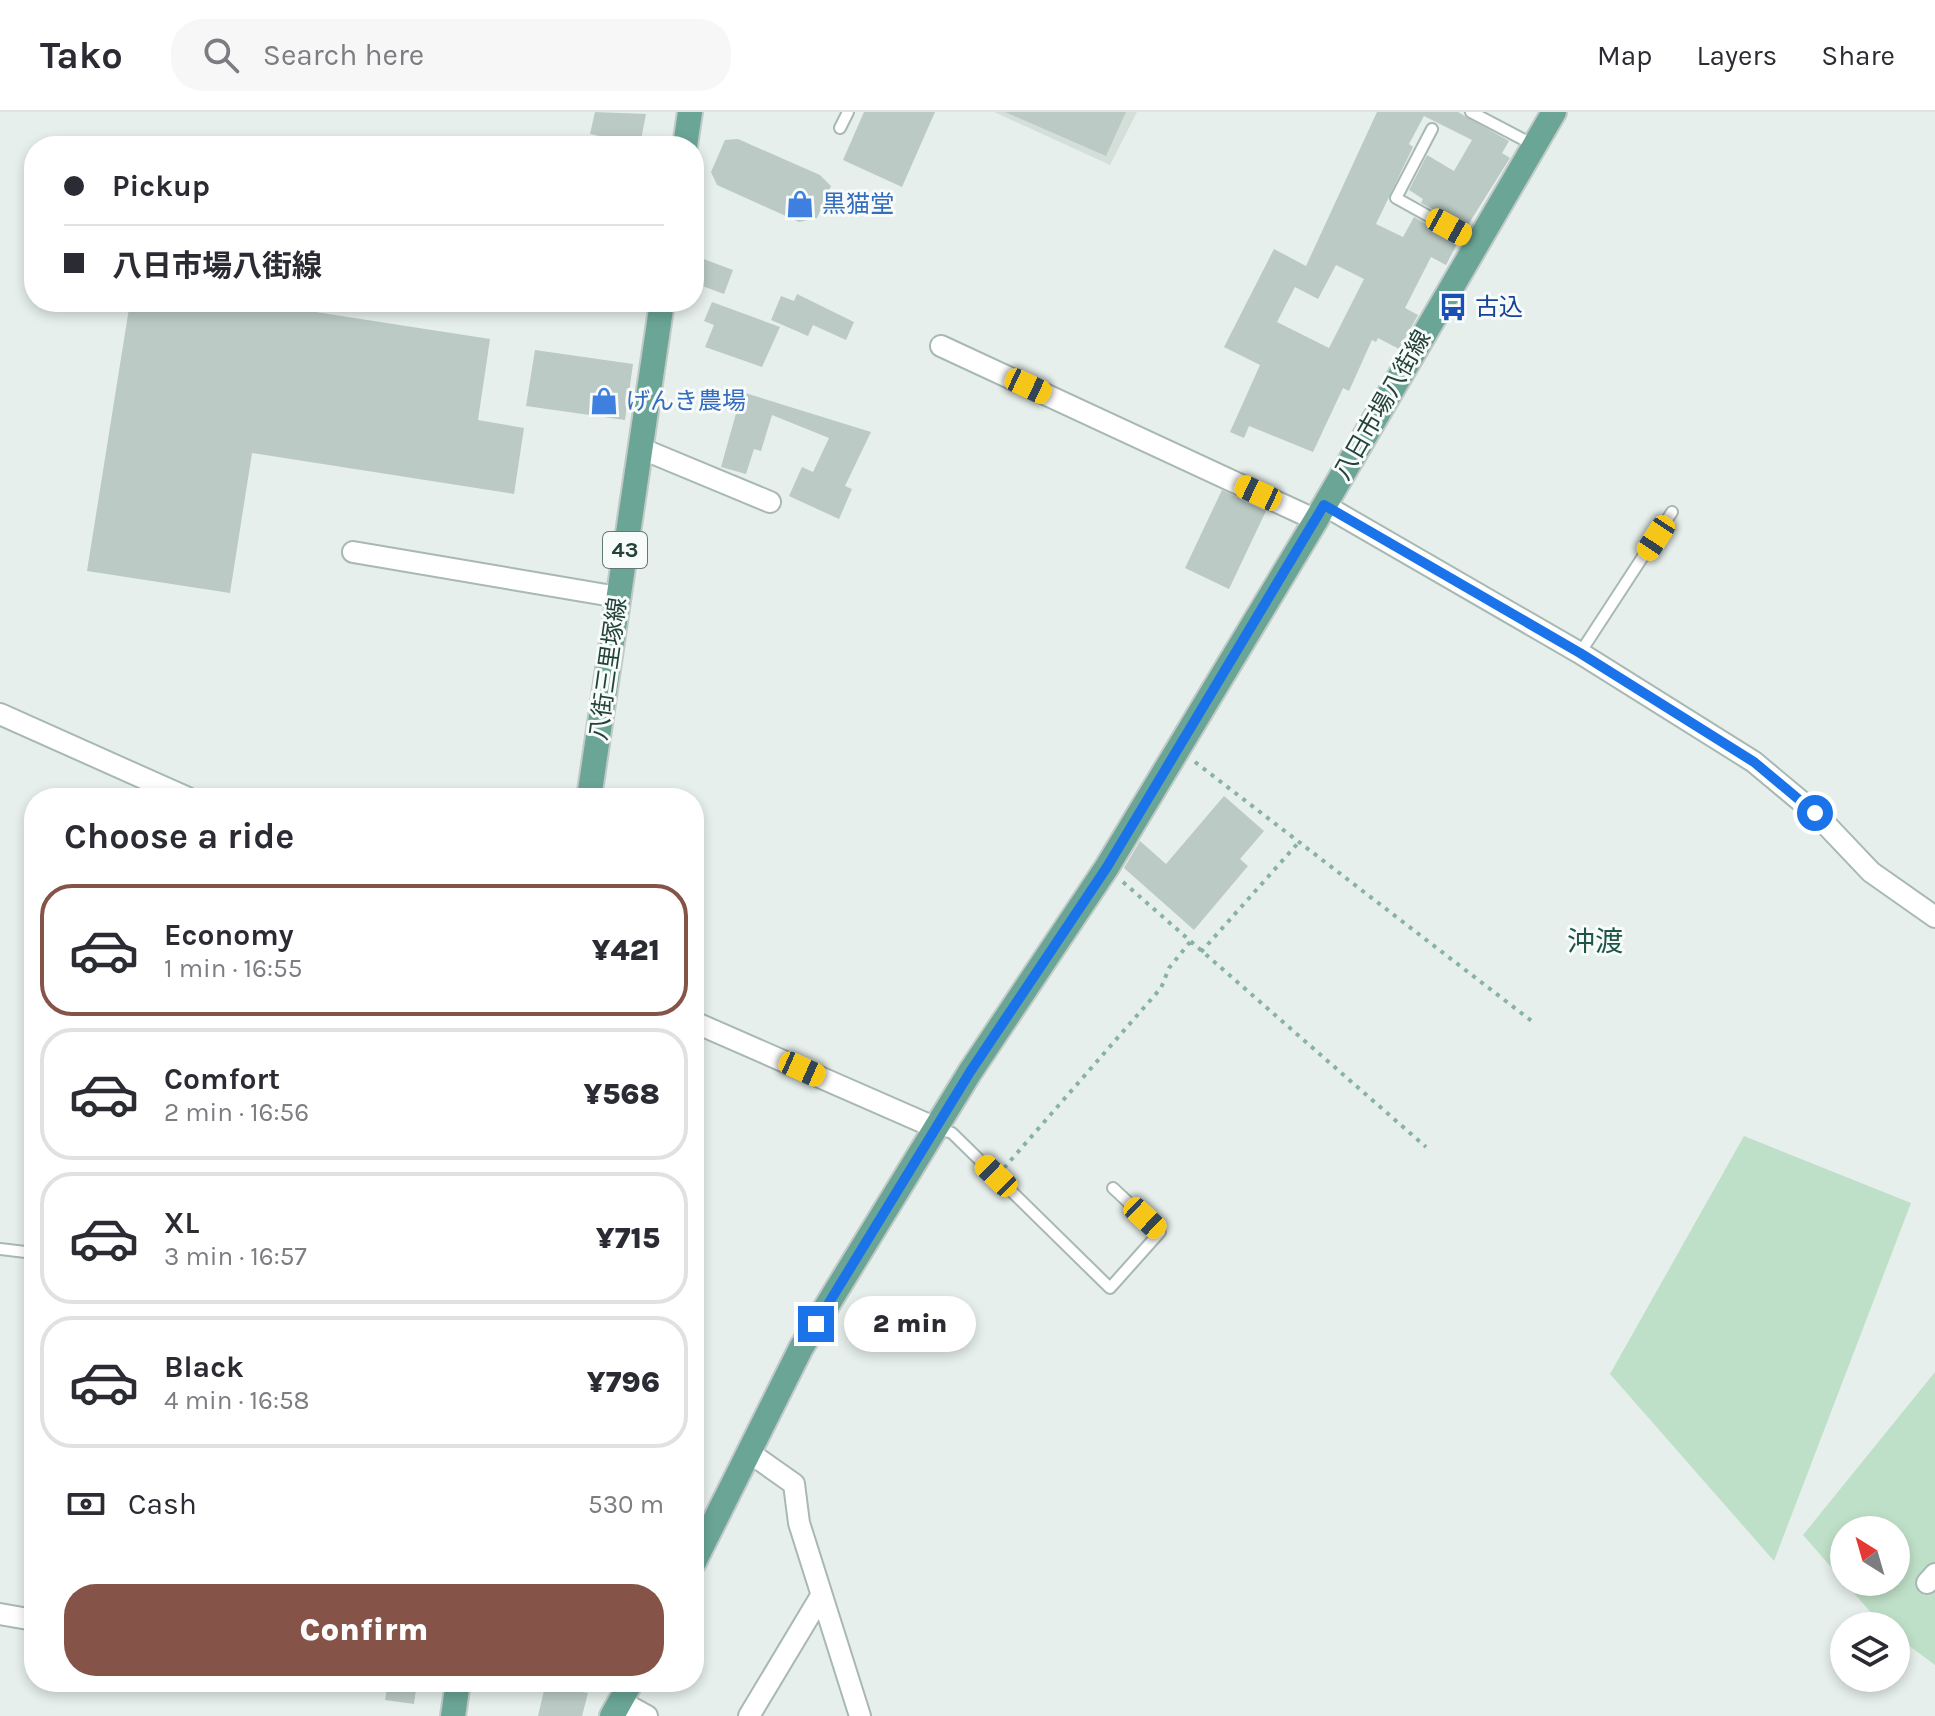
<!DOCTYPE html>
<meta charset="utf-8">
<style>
:root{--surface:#fff;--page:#f7f7f7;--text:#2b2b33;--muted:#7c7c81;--line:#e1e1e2;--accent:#855347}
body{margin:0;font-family:Karla,"Noto Sans JP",sans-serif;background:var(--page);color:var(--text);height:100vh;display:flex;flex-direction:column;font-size:30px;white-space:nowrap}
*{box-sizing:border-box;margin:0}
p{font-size:26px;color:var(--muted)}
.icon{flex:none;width:44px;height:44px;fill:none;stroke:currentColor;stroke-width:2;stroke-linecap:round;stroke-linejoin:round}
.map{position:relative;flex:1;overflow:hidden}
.panel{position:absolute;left:24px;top:676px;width:680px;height:904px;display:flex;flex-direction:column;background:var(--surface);border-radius:32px;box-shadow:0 4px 12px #0003}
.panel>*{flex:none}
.hud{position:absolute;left:24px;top:24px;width:680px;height:176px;border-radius:32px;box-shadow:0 4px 12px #0003;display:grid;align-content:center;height:176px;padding:0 40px;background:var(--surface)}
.needle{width:52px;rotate:323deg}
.fabs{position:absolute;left:1830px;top:1404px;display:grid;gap:16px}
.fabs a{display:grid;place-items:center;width:80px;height:80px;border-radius:50%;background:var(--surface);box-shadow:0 4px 12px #0003;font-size:40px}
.end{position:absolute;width:36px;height:36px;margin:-18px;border:10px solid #1a73e8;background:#fff;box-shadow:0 0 0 4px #fff}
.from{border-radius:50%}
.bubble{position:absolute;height:56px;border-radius:28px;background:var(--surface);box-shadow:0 4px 12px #0003;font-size:26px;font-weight:800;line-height:56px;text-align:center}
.car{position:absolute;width:24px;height:48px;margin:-24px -12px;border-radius:10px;box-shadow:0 0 6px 2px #0007;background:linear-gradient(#f5c518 24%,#345 0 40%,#f5c518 0 76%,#345 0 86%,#f5c518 0)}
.hud b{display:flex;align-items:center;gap:28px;height:76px;font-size:30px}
.hud b+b{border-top:2px solid var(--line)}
.hud i{width:20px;height:20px;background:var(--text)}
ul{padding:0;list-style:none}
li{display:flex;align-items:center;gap:24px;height:132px;margin:0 16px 12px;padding:0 24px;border:4px solid var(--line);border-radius:32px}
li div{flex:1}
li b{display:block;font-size:30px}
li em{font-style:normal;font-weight:800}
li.selected{border-color:var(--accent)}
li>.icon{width:72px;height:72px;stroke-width:1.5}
h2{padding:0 40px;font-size:36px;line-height:96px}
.pay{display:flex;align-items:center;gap:20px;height:88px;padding:0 40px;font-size:30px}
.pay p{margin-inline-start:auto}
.primary-button{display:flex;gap:16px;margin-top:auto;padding:16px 40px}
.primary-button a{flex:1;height:92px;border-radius:32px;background:var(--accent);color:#fff;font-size:32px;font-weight:800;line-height:92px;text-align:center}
header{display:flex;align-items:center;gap:48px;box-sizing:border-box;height:112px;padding:0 40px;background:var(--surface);border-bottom:2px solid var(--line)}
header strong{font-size:38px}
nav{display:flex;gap:44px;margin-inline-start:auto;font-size:28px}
.search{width:560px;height:72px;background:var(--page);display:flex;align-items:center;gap:20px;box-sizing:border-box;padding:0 28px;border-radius:32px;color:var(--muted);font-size:30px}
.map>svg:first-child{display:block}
.built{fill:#d4dfda}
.green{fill:#bfe0c8;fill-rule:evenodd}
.building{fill:#bbcac4;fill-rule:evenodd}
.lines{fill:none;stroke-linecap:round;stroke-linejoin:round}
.lane-casing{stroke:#a8b8b2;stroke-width:14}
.street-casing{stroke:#a8b8b2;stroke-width:24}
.primary-casing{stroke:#c2cac8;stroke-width:28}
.path{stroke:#86b3a5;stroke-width:4;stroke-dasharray:4 6;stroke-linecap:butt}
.lane{stroke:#fff;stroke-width:10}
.street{stroke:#fff;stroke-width:20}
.primary{stroke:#6aa596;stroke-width:24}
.route{stroke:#1a73e8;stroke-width:10}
.labels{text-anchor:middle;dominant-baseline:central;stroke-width:6;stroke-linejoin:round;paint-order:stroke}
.shield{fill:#f7fbf9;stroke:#637a73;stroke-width:2}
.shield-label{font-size:22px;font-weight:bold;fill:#24423a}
.shop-label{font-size:24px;fill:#366cbe;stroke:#f7fbf9;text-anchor:start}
.transit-label{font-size:24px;fill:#164399;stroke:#f7fbf9;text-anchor:start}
.street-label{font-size:24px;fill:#24423a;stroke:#f7fbf9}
.quarter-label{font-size:28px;fill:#1f5548;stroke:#f7fbf9}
</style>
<header>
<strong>Tako</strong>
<div class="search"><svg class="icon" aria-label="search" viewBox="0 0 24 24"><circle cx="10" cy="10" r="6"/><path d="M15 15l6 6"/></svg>Search here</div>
<nav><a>Map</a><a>Layers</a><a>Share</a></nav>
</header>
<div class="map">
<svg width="1935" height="1604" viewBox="0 0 1935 1604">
<rect width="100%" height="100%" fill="#e6efeb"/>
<path class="built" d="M994,0H1137L1110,53Z"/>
<path class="green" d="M1744,1024L1911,1091L1774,1449L1610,1262Z
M1935,1260V1553L1896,1524V1514L1881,1512L1803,1423ZM1844,1418H1896V1470H1844Z"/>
<path class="building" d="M595,0L646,2L640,33L590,22Z
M864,0H935L902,75L843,48Z
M1005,0H1126L1106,44Z
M1377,0H1458L1509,29L1502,41L1510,46L1466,116L1421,91L1423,87L1409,78L1427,43L1454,59L1472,28L1424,4L1409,32L1413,35L1376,112L1403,125L1414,105L1458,130L1446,153L1431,145L1405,196L1418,203L1399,237L1378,226L1376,230L1372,228L1349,279L1343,276L1313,340L1249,314L1244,326L1230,320L1260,253L1224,235L1274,137L1306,154ZM1336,153L1364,167L1329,236L1277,210L1295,175L1318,187Z
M738,27L820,63L831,74L817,106L799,110L717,73L711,60L725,28Z
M701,146L733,158L724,182L694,171Z
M797,182L854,210L846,228L813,213L808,224L771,208L781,184L794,189Z
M130,190H250L490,227L478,308L524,316L514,382L252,341L230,481L87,459Z
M712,190L780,215L762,255L705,235L714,213L704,209Z
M535,238L633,252L625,308L526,294Z
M742,280L871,320L845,374L852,377L839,407L789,384L802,355L813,360L829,326L772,303L761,339L754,337L746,362L721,355Z
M1222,378L1266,399L1229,477L1185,456Z
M1224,684L1264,719L1240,747L1248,754L1194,818L1124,756L1140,729L1166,752Z
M388,1570H417L414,1592L385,1588Z
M546,1570L573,1573L572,1578L588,1581L582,1604H538Z"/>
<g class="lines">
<defs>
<path id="lane" d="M1471,0L1534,33
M840,16L848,0
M1432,17L1396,86L1475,130
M1580,541L1672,400
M936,1016L952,1021L1110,1176L1160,1120L1113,1076
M0,1137L34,1141"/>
<path id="street" d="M941,234L1316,408
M640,336L770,390
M1324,393L1580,541L1754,650L1815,701L1871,760L1935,805
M353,440L618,485
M0,602L188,686
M694,910L936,1016
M750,1341L794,1372L799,1411L860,1604
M1927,1471L1935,1462
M0,1502L34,1508
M620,1589L647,1604
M749,1604L821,1484"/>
<path id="primary" d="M685,34L690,0
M589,686L662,190
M694,1450L801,1236L970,960L1107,755L1316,408L1554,0
M453,1604L458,1570
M612,1604L631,1570"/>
</defs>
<use href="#lane" class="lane-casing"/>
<use href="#street" class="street-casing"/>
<use href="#primary" class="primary-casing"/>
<path class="path" d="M1195,650L1533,910
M1123,770L1426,1035
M1201,840L1299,730
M1004,1056L1161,876L1169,856L1190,830"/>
<use href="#lane" class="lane"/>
<use href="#street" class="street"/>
<use href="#primary" class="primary"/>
</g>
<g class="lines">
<path class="route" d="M816,1212L970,960L1107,755L1324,393L1580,541L1754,650L1815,701"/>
</g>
<defs>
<symbol id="shop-bare" viewBox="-9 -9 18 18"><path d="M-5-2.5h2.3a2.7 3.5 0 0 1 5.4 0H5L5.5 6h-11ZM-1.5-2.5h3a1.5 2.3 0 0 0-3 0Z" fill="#3f7fe0" stroke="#f7fbf9" stroke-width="2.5" paint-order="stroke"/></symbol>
<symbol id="bus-bare" viewBox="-9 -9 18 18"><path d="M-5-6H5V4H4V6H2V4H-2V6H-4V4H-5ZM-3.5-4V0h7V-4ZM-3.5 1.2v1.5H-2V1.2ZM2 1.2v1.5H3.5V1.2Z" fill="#1a4fb4" stroke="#f7fbf9" stroke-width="2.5" paint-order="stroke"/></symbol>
</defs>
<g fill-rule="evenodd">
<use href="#shop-bare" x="780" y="72" width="40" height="40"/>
<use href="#bus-bare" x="1433" y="175" width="40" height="40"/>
<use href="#shop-bare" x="584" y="269" width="40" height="40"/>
</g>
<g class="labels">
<rect class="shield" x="603" y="420" width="44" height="36" rx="6"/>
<g class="shield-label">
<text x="625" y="438">43</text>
</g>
<g class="shop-label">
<text x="822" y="92">黒猫堂</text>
<text x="626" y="289">げんき農場</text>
</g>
<g class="transit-label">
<text x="1475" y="195">古込</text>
</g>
<g class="street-label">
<text transform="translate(1382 293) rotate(-60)">八日市場八街線</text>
<text transform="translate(608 557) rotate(-82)">八街三里塚線</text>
</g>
<g class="quarter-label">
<text x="1595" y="829">沖渡</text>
</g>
</g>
</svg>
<div class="fabs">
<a><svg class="needle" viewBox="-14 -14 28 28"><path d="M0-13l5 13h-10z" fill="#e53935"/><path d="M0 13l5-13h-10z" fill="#7c7c81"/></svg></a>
<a><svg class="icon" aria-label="layers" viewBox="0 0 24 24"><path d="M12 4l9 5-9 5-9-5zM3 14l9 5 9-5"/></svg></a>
</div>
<i class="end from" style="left:1815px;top:701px"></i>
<i class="end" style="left:816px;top:1212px"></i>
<div class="bubble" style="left:844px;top:1184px;width:132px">2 min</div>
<i class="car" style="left:1449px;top:115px;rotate:119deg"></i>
<i class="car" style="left:1028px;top:274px;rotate:115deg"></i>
<i class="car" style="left:1258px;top:381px;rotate:295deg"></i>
<i class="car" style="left:1656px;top:426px;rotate:213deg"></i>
<i class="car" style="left:802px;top:957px;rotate:114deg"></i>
<i class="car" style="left:996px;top:1064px;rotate:314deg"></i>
<i class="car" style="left:1145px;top:1106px;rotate:133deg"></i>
<div class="hud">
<b><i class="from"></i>Pickup</b>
<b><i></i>八日市場八街線</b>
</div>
<section class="panel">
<h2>Choose a ride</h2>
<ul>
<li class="selected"><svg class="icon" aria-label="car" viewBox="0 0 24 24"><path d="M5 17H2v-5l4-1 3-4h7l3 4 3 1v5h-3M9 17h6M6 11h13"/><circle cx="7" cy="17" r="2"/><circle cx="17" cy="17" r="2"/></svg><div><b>Economy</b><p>1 min · 16:55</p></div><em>¥421</em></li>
<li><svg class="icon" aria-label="car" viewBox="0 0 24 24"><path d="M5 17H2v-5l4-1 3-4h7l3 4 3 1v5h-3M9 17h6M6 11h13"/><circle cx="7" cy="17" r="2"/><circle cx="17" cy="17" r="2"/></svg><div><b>Comfort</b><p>2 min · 16:56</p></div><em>¥568</em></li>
<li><svg class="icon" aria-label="car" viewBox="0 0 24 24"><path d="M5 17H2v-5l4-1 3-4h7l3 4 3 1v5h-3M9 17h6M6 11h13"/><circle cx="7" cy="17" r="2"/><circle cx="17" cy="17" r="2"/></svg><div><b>XL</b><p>3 min · 16:57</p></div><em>¥715</em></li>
<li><svg class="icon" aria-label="car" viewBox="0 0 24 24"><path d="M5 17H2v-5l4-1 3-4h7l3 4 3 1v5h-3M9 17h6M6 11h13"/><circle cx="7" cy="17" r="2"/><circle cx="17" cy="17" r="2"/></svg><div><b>Black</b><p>4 min · 16:58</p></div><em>¥796</em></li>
</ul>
<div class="pay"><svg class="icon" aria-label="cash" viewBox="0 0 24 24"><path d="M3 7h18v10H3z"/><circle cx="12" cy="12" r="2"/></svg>Cash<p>530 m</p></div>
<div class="primary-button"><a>Confirm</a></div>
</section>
</div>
